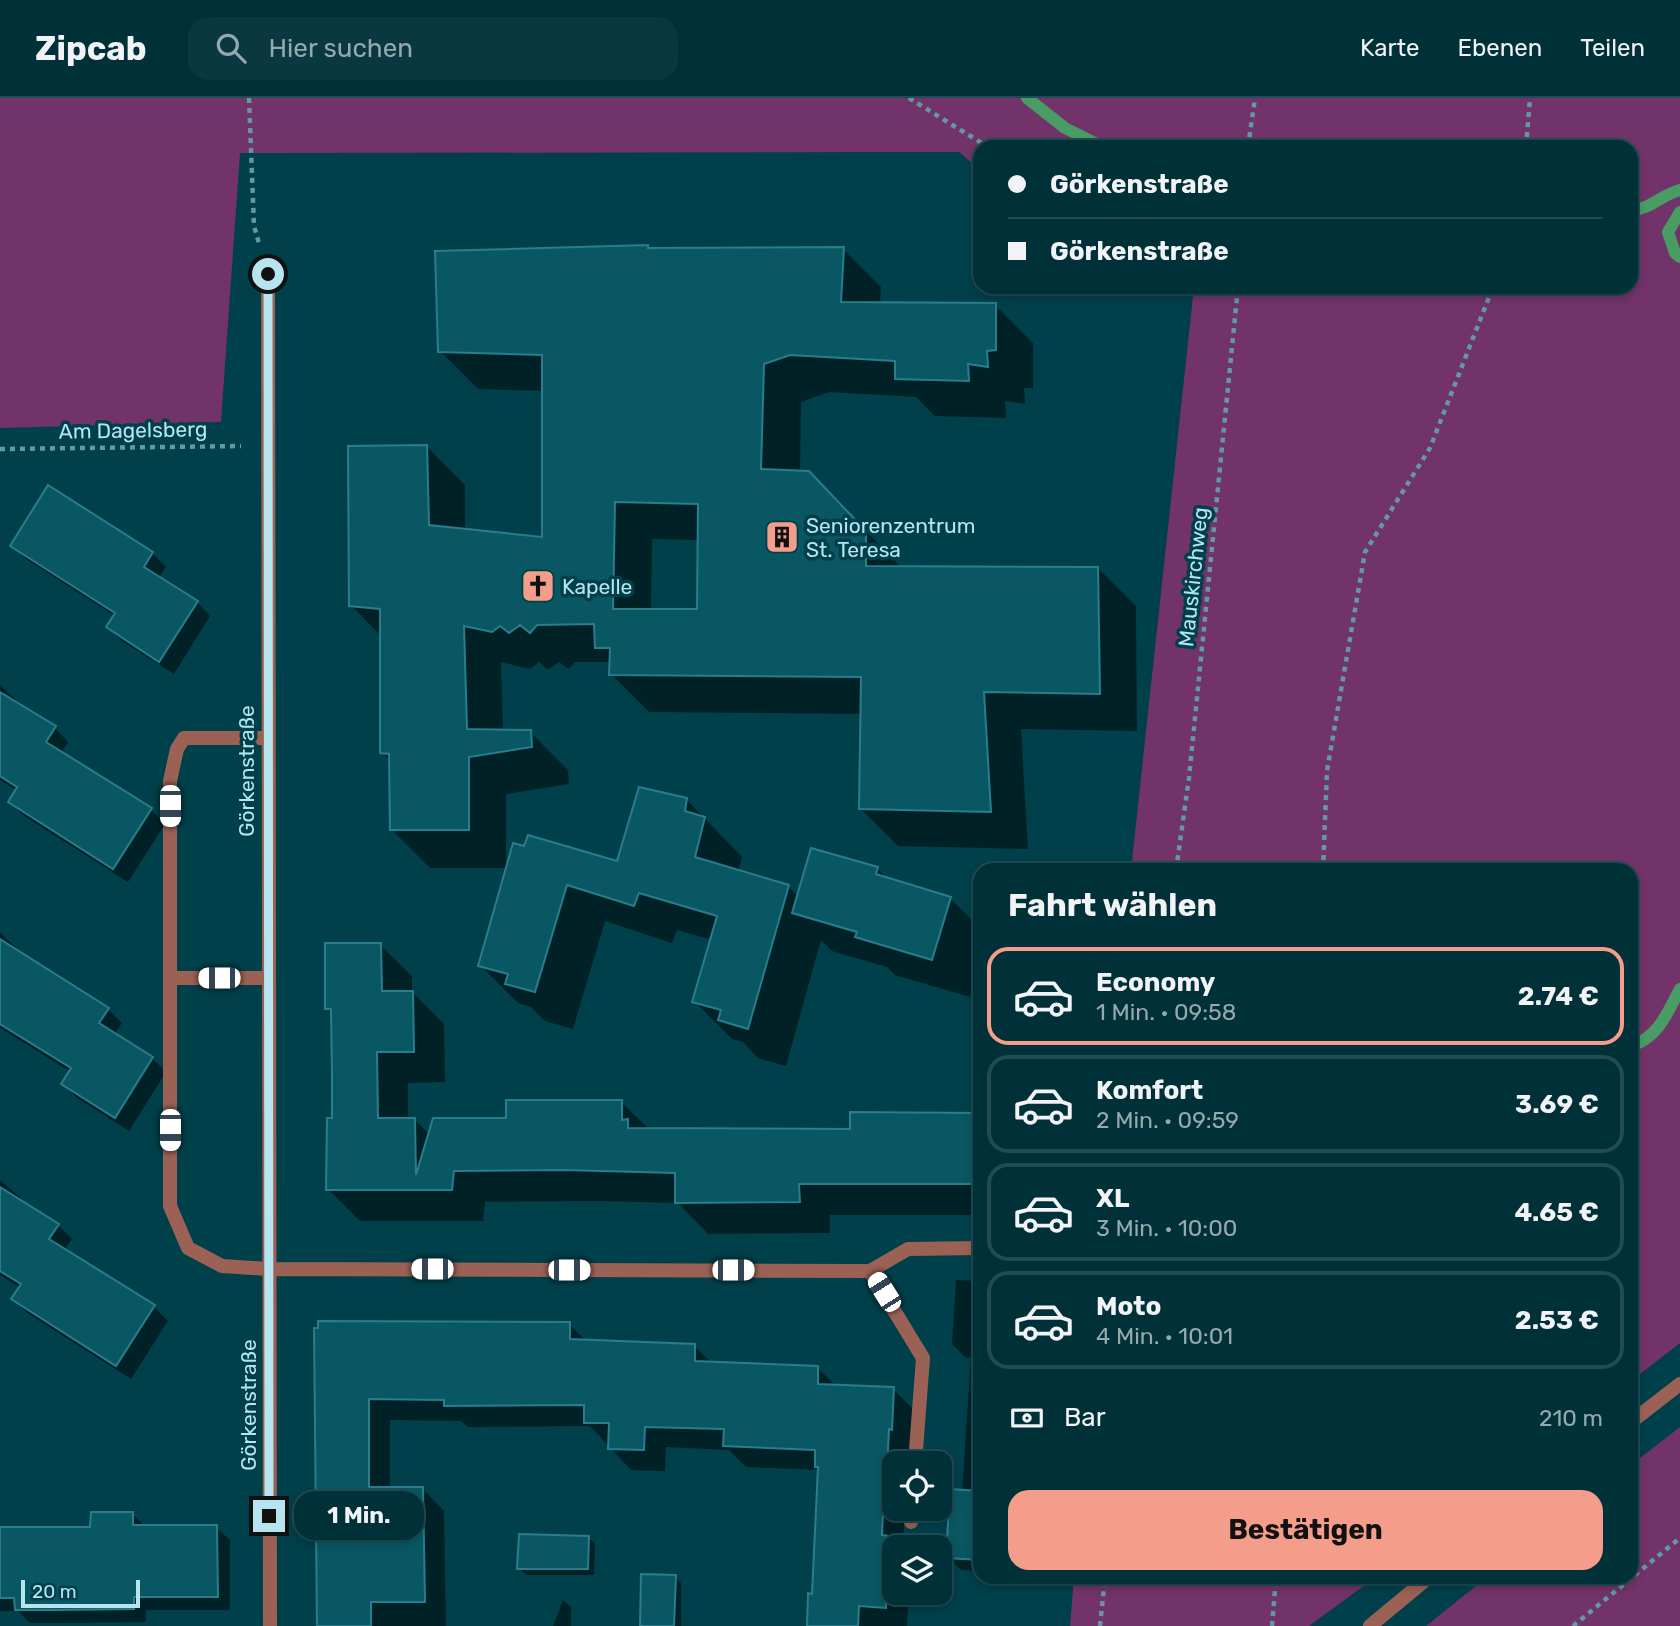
<!DOCTYPE html>
<html lang="de">
<meta charset="utf-8">
<style>
:root{--surface:#003038;--page:#0a3840;--text:#f1f3f6;--muted:#95a9ae;--line:#224b53;--accent:#f49d8b}
body{margin:0;font-family:Rubik,sans-serif;background:var(--page);color:var(--text);height:100vh;display:flex;flex-direction:column;font-size:26px;white-space:nowrap}
*{box-sizing:border-box;margin:0}
p{font-size:23px;color:var(--muted)}
.icon{flex:none;width:38px;height:38px;fill:none;stroke:currentColor;stroke-width:2;stroke-linecap:round;stroke-linejoin:round}
.map{position:relative;flex:1;overflow:hidden}
.details{position:absolute;left:973px;top:765px;width:665px;height:721px;display:flex;flex-direction:column;background:var(--surface);border-radius:21px;box-shadow:0 4px 10px #0003,0 0 0 2px var(--line)}
.details>*{flex:none}
.guide{position:absolute;left:973px;top:42px;width:665px;height:154px;border-radius:21px;box-shadow:0 4px 10px #0003,0 0 0 2px var(--line);display:grid;align-content:center;height:154px;padding:0 35px;background:var(--surface)}
.buttons{position:absolute;left:882px;top:1353px;display:grid;gap:14px}
.buttons a{display:grid;place-items:center;width:70px;height:70px;border-radius:14px;background:var(--surface);box-shadow:0 4px 10px #0003,0 0 0 2px var(--line);font-size:35px}
.scale{position:absolute;left:21px;bottom:18px;width:119px;box-sizing:border-box;padding-left:7px;border:4px solid #b6e5f0;border-top:0;font-size:19px;line-height:24px;white-space:nowrap;color:#b6e5f0;-webkit-text-stroke:5px #00404a;paint-order:stroke}
.end{position:absolute;width:32px;height:32px;margin:-16px;border:9px solid #b6e5f0;background:#111;box-shadow:0 0 0 4px #111}
.from{border-radius:50%}
.bubble{position:absolute;height:49px;border-radius:21px;background:var(--surface);box-shadow:0 4px 10px #0003,0 0 0 2px var(--line);font-size:23px;font-weight:700;line-height:49px;text-align:center}
.car{position:absolute;width:21px;height:42px;margin:-21px -10px;border-radius:9px;box-shadow:0 0 5px 2px #0007;background:linear-gradient(#fff 24%,#345 0 40%,#fff 0 76%,#345 0 86%,#fff 0)}
.guide b{display:flex;align-items:center;gap:24px;height:66px;font-size:26px}
.guide b+b{border-top:2px solid var(--line)}
.guide i{width:18px;height:18px;background:var(--text)}
ul{padding:0;list-style:none}
li{display:flex;align-items:center;gap:21px;height:98px;margin:0 14px 10px;padding:0 21px;border:4px solid var(--line);border-radius:21px}
li div{flex:1}
li b{display:block;font-size:26px}
li em{font-style:normal;font-weight:700}
li.active{border-color:var(--accent)}
li>.icon{width:63px;height:63px;stroke-width:1.5}
h2{padding:0 35px;font-size:32px;line-height:84px}
.pay{display:flex;align-items:center;gap:18px;height:77px;padding:0 35px;font-size:26px}
.pay p{margin-inline-start:auto}
.button{display:flex;gap:14px;margin-top:auto;padding:14px 35px}
.button a{flex:1;height:80px;border-radius:21px;background:var(--accent);color:#111;font-size:28px;font-weight:700;line-height:80px;text-align:center}
header{display:flex;align-items:center;gap:42px;box-sizing:border-box;height:98px;padding:0 35px;background:var(--surface);border-bottom:2px solid var(--line)}
header strong{font-size:33px}
nav{display:flex;gap:38px;margin-inline-start:auto;font-size:24px}
.search{width:490px;height:63px;background:var(--page);display:flex;align-items:center;gap:18px;box-sizing:border-box;padding:0 24px;border-radius:21px;color:var(--muted);font-size:26px}
.map>svg:first-child{display:block}
.green{fill:#713369}
.shadow{fill:#0007;fill-rule:evenodd}
.lines{fill:none;stroke-linecap:round;stroke-linejoin:round}
.stream{stroke:#499c64;stroke-width:12}
.building{fill:#095763;stroke:#2a7d8c;stroke-width:2;fill-rule:evenodd}
.path{stroke:#6299a3;stroke-width:4.5;stroke-dasharray:5 5;stroke-linecap:butt}
.service{stroke:#9c6155;stroke-width:14}
.minor{stroke:#9c6155;stroke-width:14}
.tertiary{stroke:#9c6155;stroke-width:14}
.route{stroke:#b6e5f0;stroke-width:9}
.labels{text-anchor:middle;dominant-baseline:central;stroke-width:7;stroke-linejoin:round;paint-order:stroke}
.street-label{font-size:21px;fill:#b6e5f0;stroke:#00404a}
.poi-label{font-size:21px;fill:#b6e5f0;stroke:#00404a;text-anchor:start}
</style>
<header>
<strong>Zipcab</strong>
<div class="search"><svg class="icon" aria-label="search" viewBox="0 0 24 24"><circle cx="10" cy="10" r="6"/><path d="M15 15l6 6"/></svg>Hier suchen</div>
<nav><a>Karte</a><a>Ebenen</a><a>Teilen</a></nav>
</header>
<div class="map">
<svg width="1680" height="1528" viewBox="0 0 1680 1528">
<rect width="100%" height="100%" fill="#00404a"/>
<path class="green" d="M0,0H1680V1245L1631,1283V772H1131L1194,189H1631V49H980V72L959,54L240,55L221,324L0,330Z
M1680,1329V1528H1426L1487,1479H1631V1367Z
M1074,1479H1376L1309,1528H1070Z"/>
<path class="shadow" d="M647,149L650,152L843,151L881,189L880,206L995,207L1033,245V290H1024L1025,306L1005,303L1006,320L935,318L916,299L829,294L801,304L800,374H809L902,470H1098L1136,508L1137,633L1021,631L1028,751L898,748L860,710L862,616L649,614L611,576V564H575L569,571L559,564L548,572L539,564L530,571L501,564L503,633L530,634L568,672L569,686L506,696V770H430L392,732L391,664L381,654V538L351,507L427,349L465,387V433L543,441L544,293L478,291L440,253ZM652,441L699,442V513H651Z
M49,390L152,455L166,469L159,480L197,504L210,518L174,576L122,543L108,529L115,518L26,461L12,447Z
M0,587L17,603L16,606L55,630L68,644L61,655L151,712L165,726L128,784L24,718L10,704L17,693L0,682Z
M686,701L742,759L738,774L788,788L798,799L877,770L889,782L950,800L980,830V866L970,899L895,877L887,869L832,853L821,842L786,968L758,960L743,944L732,941L694,903L712,842L677,832L672,845L605,823L573,931L545,923L531,909L518,905L480,867L515,747L618,765Z
M0,835L19,852L17,854L108,911L122,925L114,937L152,960L166,974L129,1033L77,1000L63,986L71,974L0,930Z
M380,847L412,878V894L444,926L445,984L408,985V1022H415L430,1037L621,1004L650,1032H852L980,1017V1117H830V1135L708,1136L678,1105L596,1103L485,1104L483,1123H360L328,1091L333,1022L332,915L327,910Z
M0,1082L21,1100L19,1103L58,1127L72,1141L64,1152L154,1209L168,1223L131,1281L27,1215L13,1201L20,1190L0,1177Z
M956,1182L980,1183V1473L961,1472L948,1459L962,1393L971,1260L965,1259L952,1246Z
M569,1226L587,1244L694,1248L712,1265L818,1270L836,1288L893,1291L915,1313L910,1365H894V1410H905L903,1449H894V1494H909L907,1528H810L820,1372L746,1369L729,1352L666,1349L665,1373L631,1372L590,1328L468,1329L461,1323L390,1322V1391H423L444,1413L446,1528H319L316,1232Z
M132,1416L145,1428L216,1429L230,1442V1512H146V1524L70,1525H30L18,1513H0V1431H92Z
M589,1440L595,1446L594,1477H526L519,1470Z
M675,1479L681,1485V1528H642Z
M563,1502L571,1509V1528H553Z"/>
<g class="lines">
<path class="stream" d="M1027,0L1065,30L1103,49
M1631,113C1654,109 1659,98 1680,92
M1680,114L1668,134L1675,155L1680,159
M1631,948C1659,939 1667,915 1680,891"/>
</g>
<path class="building" d="M648,147V150L844,149L841,204L996,205V252L987,253L988,269L968,266L969,283L895,281V263L790,257L764,266L761,371L809,373L866,433V468L1098,469L1100,596L984,594L991,714L859,711L861,579L609,577L610,550H595L594,526L537,527L530,535L520,527L509,535L500,528L492,534L464,528L467,631L531,632L532,649L469,659V732H390L389,656L380,655V511L349,508L348,348L427,347L429,427L542,439V257L438,254L435,153ZM615,404L698,406L697,511H613Z
M48,387L153,454L144,469L198,503L159,564L106,529L115,515L10,448Z
M0,594L56,628L46,644L152,710L113,771L8,704L17,689L0,678Z
M639,689L687,700L685,713L705,719L695,759L789,787L748,931L718,922L721,912L692,904L717,818L639,795L634,808L567,787L535,894L505,886L508,876L478,868L513,745L524,748L528,737L617,763Z
M811,750L878,769L876,776L951,799L932,862L855,839L857,834L792,815Z
M0,841L109,910L99,925L153,959L115,1020L61,986L71,970L0,926Z
M325,845H381L382,893H413L414,954H377L378,1020H415L416,1077L433,1020H506V1002H622V1022L628,1021V1030L850,1031V1014L980,1015V1086H799L800,1104L675,1105V1075L564,1072L454,1073L452,1092H326L327,1020H332V972L331,911H325Z
M0,1089L59,1126L49,1141L155,1207L116,1268L11,1201L21,1186L0,1173Z
M318,1223L570,1224V1241L695,1246V1263L818,1268V1286L894,1289L892,1332L889,1331L887,1372L885,1371L882,1437L889,1438L886,1510L859,1508L858,1528H807L808,1495L812,1496L818,1369H815V1352L723,1348L724,1331L645,1329L644,1352L608,1351L609,1325H584V1307L444,1308V1302L369,1301V1389H423L425,1504H371V1528H317L314,1230H318Z
M950,1391L980,1393V1462L946,1460Z
M91,1414H133V1427H217L218,1499H134V1511L56,1512H15L14,1500H0V1429H90Z
M519,1436L589,1438L588,1471H517Z
M641,1476L676,1477L674,1528H640Z"/>
<g class="lines">
<path class="path" d="M249,0L254,128L260,149
M909,0L988,49
M1248,49L1255,0
M1526,49L1530,0
M0,351L241,348
M1176,772L1189,680L1238,189
M1323,772L1327,673L1365,454L1430,350L1493,189
M1100,1528L1105,1479
M1272,1528L1276,1479
M1573,1528L1680,1440"/>
<path class="service" d="M267,640H184L177,651L170,683V1108L188,1150L222,1168L268,1171
M170,880H268
M870,1173L923,1260L915,1365
M911,1424L912,1410"/>
<path class="minor" d="M268,175L270,1528
M268,1171L870,1173L908,1151L980,1150"/>
<path class="tertiary" d="M1631,1324L1680,1286
M1370,1528L1429,1479"/>
</g>
<g class="lines">
<path class="route" d="M268,176L269,1418"/>
</g>
<defs>
<symbol id="building-square" viewBox="-11 -11 22 22"><rect x="-9" y="-9" width="18" height="18" rx="4" fill="#f49d8b" stroke="#00404a"/><path d="M-4-6H4V6H1V3H-1V6H-4ZM-2.5-4.3h1.7v1.8h-1.7ZM.8-4.3h1.7v1.8H.8ZM-2.5-1h1.7V.8h-1.7ZM.8-1h1.7V.8H.8Z" fill="#111"/></symbol>
<symbol id="church-square" viewBox="-11 -11 22 22"><rect x="-9" y="-9" width="18" height="18" rx="4" fill="#f49d8b" stroke="#00404a"/><path d="M-1.2-6h2.4v3.5h3.3v2.4h-3.3V6h-2.4V-.1h-3.3v-2.4h3.3Z" fill="#111"/></symbol>
</defs>
<g fill-rule="evenodd">
<use href="#building-square" x="763" y="420" width="38" height="38"/>
<use href="#church-square" x="519" y="469" width="38" height="38"/>
</g>
<g class="labels">
<g class="street-label">
<text transform="translate(133 332) rotate(-1)">Am Dagelsberg</text>
<text transform="translate(1193 479) rotate(-84)">Mauskirchweg</text>
<text transform="translate(246 673) rotate(-90)">Görkenstraße</text>
<text transform="translate(248 1307) rotate(-90)">Görkenstraße</text>
</g>
<g class="poi-label">
<text x="806" y="427">Seniorenzentrum<tspan x="806" dy="24">St. Teresa</tspan></text>
<text x="562" y="488">Kapelle</text>
</g>
</g>
</svg>
<div class="buttons">
<a><svg class="icon" aria-label="locate" viewBox="0 0 24 24"><circle cx="12" cy="12" r="6"/><path d="M12 2v4M12 18v4M2 12h4M18 12h4"/></svg></a>
<a><svg class="icon" aria-label="layers" viewBox="0 0 24 24"><path d="M12 4l9 5-9 5-9-5zM3 14l9 5 9-5"/></svg></a>
</div>
<div class="scale">20 m</div>
<i class="end from" style="left:268px;top:176px"></i>
<i class="end" style="left:269px;top:1418px"></i>
<div class="bubble" style="left:294px;top:1393px;width:130px">1 Min.</div>
<i class="car" style="left:170px;top:708px;rotate:180deg"></i>
<i class="car" style="left:219px;top:880px;rotate:270deg"></i>
<i class="car" style="left:170px;top:1032px;rotate:180deg"></i>
<i class="car" style="left:432px;top:1171px;rotate:270deg"></i>
<i class="car" style="left:569px;top:1172px;rotate:90deg"></i>
<i class="car" style="left:733px;top:1172px;rotate:90deg"></i>
<i class="car" style="left:884px;top:1194px;rotate:328deg"></i>
<div class="guide">
<b><i class="from"></i>Görkenstraße</b>
<b><i></i>Görkenstraße</b>
</div>
<section class="details">
<h2>Fahrt wählen</h2>
<ul>
<li class="active"><svg class="icon" aria-label="car" viewBox="0 0 24 24"><path d="M5 17H2v-5l4-1 3-4h7l3 4 3 1v5h-3M9 17h6M6 11h13"/><circle cx="7" cy="17" r="2"/><circle cx="17" cy="17" r="2"/></svg><div><b>Economy</b><p>1 Min. · 09:58</p></div><em>2.74 €</em></li>
<li><svg class="icon" aria-label="car" viewBox="0 0 24 24"><path d="M5 17H2v-5l4-1 3-4h7l3 4 3 1v5h-3M9 17h6M6 11h13"/><circle cx="7" cy="17" r="2"/><circle cx="17" cy="17" r="2"/></svg><div><b>Komfort</b><p>2 Min. · 09:59</p></div><em>3.69 €</em></li>
<li><svg class="icon" aria-label="car" viewBox="0 0 24 24"><path d="M5 17H2v-5l4-1 3-4h7l3 4 3 1v5h-3M9 17h6M6 11h13"/><circle cx="7" cy="17" r="2"/><circle cx="17" cy="17" r="2"/></svg><div><b>XL</b><p>3 Min. · 10:00</p></div><em>4.65 €</em></li>
<li><svg class="icon" aria-label="car" viewBox="0 0 24 24"><path d="M5 17H2v-5l4-1 3-4h7l3 4 3 1v5h-3M9 17h6M6 11h13"/><circle cx="7" cy="17" r="2"/><circle cx="17" cy="17" r="2"/></svg><div><b>Moto</b><p>4 Min. · 10:01</p></div><em>2.53 €</em></li>
</ul>
<div class="pay"><svg class="icon" aria-label="cash" viewBox="0 0 24 24"><path d="M3 7h18v10H3z"/><circle cx="12" cy="12" r="2"/></svg>Bar<p>210 m</p></div>
<div class="button"><a>Bestätigen</a></div>
</section>
</div>
